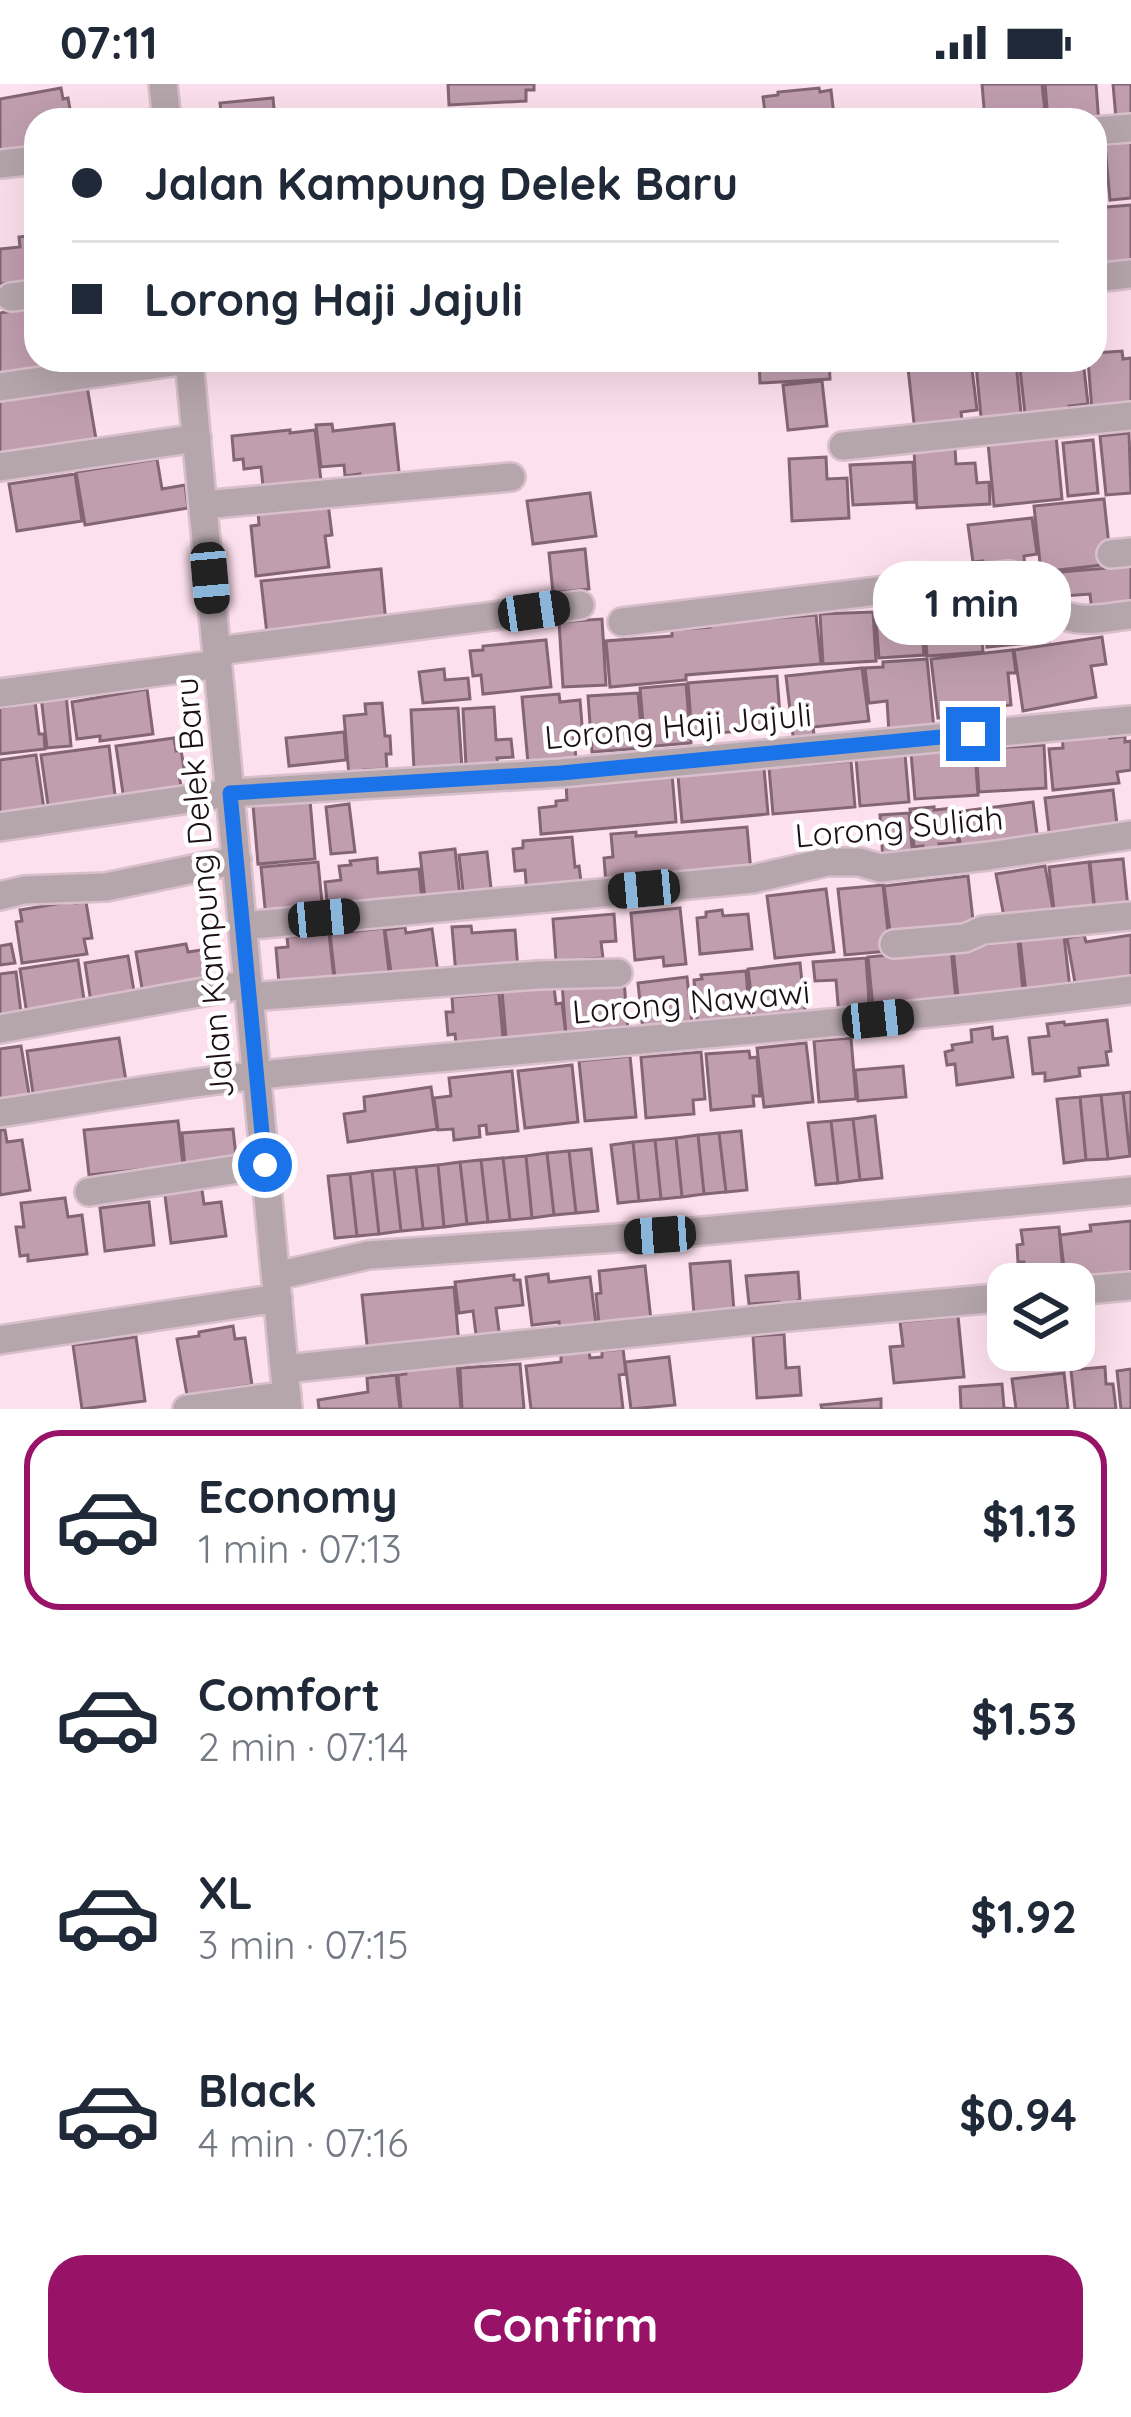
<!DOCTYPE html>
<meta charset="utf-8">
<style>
:root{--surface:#fff;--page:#f2f2f3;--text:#1f2937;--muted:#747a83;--line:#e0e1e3;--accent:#981267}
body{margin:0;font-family:Quicksand,sans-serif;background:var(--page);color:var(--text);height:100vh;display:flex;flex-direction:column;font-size:45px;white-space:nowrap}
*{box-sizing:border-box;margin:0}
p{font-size:39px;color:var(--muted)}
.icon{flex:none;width:66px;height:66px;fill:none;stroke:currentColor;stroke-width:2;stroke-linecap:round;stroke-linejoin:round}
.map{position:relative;height:1325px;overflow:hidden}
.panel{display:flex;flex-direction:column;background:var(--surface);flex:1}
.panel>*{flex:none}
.hud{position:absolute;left:24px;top:24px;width:1083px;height:264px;border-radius:36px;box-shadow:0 12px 48px #0002;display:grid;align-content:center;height:264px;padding:0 48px;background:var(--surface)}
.fabs{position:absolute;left:987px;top:1179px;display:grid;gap:24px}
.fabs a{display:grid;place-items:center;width:108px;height:108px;border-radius:24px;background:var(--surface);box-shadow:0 12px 48px #0002;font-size:60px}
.end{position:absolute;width:54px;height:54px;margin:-27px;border:15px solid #1a73e8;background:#fff;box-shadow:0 0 0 6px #fff}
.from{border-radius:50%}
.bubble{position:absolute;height:84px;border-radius:36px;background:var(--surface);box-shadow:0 12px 48px #0002;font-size:39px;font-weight:700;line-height:84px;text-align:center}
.car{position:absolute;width:36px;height:72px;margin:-36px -18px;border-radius:15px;box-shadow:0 0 9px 3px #0007;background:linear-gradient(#222 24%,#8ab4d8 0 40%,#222 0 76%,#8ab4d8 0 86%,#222 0)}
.hud b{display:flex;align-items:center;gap:42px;height:114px;font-size:45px}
.hud b+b{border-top:3px solid var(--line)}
.hud i{width:30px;height:30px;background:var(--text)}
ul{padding:21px 0 0;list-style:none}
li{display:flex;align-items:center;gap:36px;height:180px;margin:0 24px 18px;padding:0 24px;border:6px solid transparent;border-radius:36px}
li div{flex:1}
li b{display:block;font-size:45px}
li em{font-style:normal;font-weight:700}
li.current{border-color:var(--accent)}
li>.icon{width:108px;height:108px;stroke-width:1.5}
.cta{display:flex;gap:24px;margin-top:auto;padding:24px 48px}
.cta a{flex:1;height:138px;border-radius:36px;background:var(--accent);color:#fff;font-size:48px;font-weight:700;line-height:138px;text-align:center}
.status{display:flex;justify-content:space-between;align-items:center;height:84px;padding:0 60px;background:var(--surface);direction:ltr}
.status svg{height:33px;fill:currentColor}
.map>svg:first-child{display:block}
.building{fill:#c09eae;stroke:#846574;stroke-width:3}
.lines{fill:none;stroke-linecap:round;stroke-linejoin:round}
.minor-casing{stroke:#d9bfcb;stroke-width:32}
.minor{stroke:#b5a6ac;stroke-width:27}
.route{stroke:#1a73e8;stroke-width:15}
.labels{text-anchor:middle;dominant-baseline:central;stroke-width:9;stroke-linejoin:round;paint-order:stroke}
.street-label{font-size:33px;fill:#1c1016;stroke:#fff}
</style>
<div class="status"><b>07:11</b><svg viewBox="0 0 49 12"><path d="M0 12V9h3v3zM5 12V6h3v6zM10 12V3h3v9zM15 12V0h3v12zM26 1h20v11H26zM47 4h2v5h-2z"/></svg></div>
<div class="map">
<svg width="1131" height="1325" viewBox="0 0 1131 1325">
<rect width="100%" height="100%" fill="#fde0ed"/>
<path class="building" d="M448,0H534V6H526V17L449,21Z
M982,0H1042L1046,36H985Z
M1045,0H1096L1099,41L1095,36H1048Z
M1113,0H1131V34L1116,35Z
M61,4L63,15L68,14L72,36H36V68L0,75V15Z
M819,4L820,8L831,6L834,32H840L841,36H766L763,13L778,11V8Z
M273,14L275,36H222L220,19Z
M1131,58V114L1110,116L1105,61Z
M1131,121V187L1095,190V124Z
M36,151V207L26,208L25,197L0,200V165L20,163L19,153Z
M36,223V276H139L0,297V229Z
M1122,267L1123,275L1131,274V323L1092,326L1088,276H1095V269Z
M759,276H829L830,295L760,299Z
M1019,276H1083L1088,320L1069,322L1070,334L1026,339Z
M971,277L977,326L961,328L963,344L915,348L908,284Z
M1016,278L1022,339L982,343L976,281Z
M822,297L827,342L788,346L783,301Z
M87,302L97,361L0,377V317Z
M332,340L333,347L394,340L400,397L362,401L360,390L345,392L344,381L321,383L316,341Z
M290,346V349L315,346L322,405L264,411L261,383L244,385L243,375L234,376L232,352Z
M1129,349L1131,409L1106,411L1100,352Z
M1056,352L1062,415L994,422L988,359Z
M1093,356L1098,409L1068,412L1063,359Z
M955,364L956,380L975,379L977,399L989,398L990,420L917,424L914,366Z
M826,373L827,395L847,394L849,434L792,437L789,375Z
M157,375L162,405L185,401L188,424L85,441L76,388Z
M913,378L915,418L853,421L850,381Z
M75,390L82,437L17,447L9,400Z
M590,409L596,452L533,460L527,417Z
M1104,415L1111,480L1041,488L1034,422Z
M328,419L332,451L325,452L329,483L256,492L251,442L259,441L258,427Z
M1032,434L1037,470L1024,472L1025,487L985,492L983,477L973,478L968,441Z
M585,465L589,505L553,509L549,469Z
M1131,482V524L1092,528L1090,510L1051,513L1049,489Z
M381,485L386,539L267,550L261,497Z
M1023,508L1026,538L1046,536L1049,557L987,563L981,512Z
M979,515L983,568L927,572L923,520Z
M920,524L924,571L879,574L876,535L889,534V529L903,528V525Z
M873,528L876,577L823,580L820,530Z
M816,531L821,580L686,591V596L610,603L606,557L672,552V546L710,543V539Z
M602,535L606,601L563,603L559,538Z
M1102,553L1106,580L1091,582L1096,613L1023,627L1014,566Z
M546,556L551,603L483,610L481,591L473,592L470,567L483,566V562Z
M1013,566L1016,589H1008L1011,621L964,626L965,631L938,634L931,575Z
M927,575L934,645L889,649L887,617L869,619L865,584L883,583V578Z
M862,584L869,637L813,643L815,658L794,660L786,592Z
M444,585L445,596L468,594L470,615L423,619L419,588Z
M777,592L781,644L692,651L688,599Z
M686,600L691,659L645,663L640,604Z
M147,605L153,650L100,657V652L77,655L72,618Z
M638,609L643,664L592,668L588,612Z
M66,610L71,662L47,664L41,612Z
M559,610L560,618L580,616L583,653H574L576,675L528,679L522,613Z
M35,617L39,650H44L45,665L0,670V624Z
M382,619L385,652H390L391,670H386L387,685L364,686V691L349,692L344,632L366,630L365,620Z
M494,623L496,656L511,655L513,673L497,674L498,680L466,682L463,625Z
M458,624L462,684L414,686L411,626Z
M1110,646V654L1125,652V658L1131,657V686L1117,688L1119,699L1053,706L1049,665L1063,664L1062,650Z
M344,648L346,676L289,682L286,654Z
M174,654L176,667L181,666L185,690L179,691L182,708L124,716L116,662Z
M1044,661L1046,704L979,708L976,665Z
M109,662L116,719L49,728L41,671Z
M958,666V671L975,669L978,711L915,715L911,669Z
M905,670L909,718L860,722L856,674Z
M36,671L44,725L0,731V676Z
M851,677L855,723L773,730L769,684Z
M764,684L768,730L682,738L678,692Z
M672,690L676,738L541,750L539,724L556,722V717L567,716L566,700Z
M1113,706L1118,749L1050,756L1045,714Z
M310,716L315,775L258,780L253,721Z
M1033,718L1038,757L961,767L957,736L964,735L963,727Z
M349,720L355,768L331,770L326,723Z
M934,723V726L955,724L958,759L939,760L940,772L924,773L923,762L914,763L910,725Z
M909,729L913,775L883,777L880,731Z
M747,743L751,788L606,800L604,774L613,773L611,750L636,748V752Z
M572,753L575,783L579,782L582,805L527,810L525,786L515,787L513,765L523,764V757Z
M455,765L460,812L425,815L420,769Z
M487,768L492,813L464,816L459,771Z
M377,774L378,789L419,785L422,816L328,826L325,798L341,796L339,782L351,781L350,777Z
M1123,775L1128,824L1095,827L1090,778Z
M318,778L323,829L266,834L261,783Z
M1089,778L1094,822L1054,826L1049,783Z
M1045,782L1053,825L1004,833L996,790Z
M968,792L974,845L891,855L884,802Z
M883,801L890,867L845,871L838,805Z
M826,805L834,868L775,874L767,812Z
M74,817L75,819L86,818L92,854L84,855L87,870L22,879L16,838L22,837L20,826Z
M680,824L686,880L664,882L663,873L635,876L631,829Z
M722,826L723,832L748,830L752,865L700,870L697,834L706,833V828Z
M614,830L616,857L601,858L603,874L556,877L553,835Z
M471,842L472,849L515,846L518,886L456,891L452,843Z
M405,843L406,849L432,845L438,889L392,895L385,846Z
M384,844L389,888L335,894L330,850Z
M329,849L334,895L279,900L276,864L288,863L287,853Z
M1084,851L1086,858L1131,851V901L1077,910L1067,854Z
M1064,852L1071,913L1027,918L1020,856Z
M1018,857L1024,917L959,923L953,864Z
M11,860L15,879L0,881V862Z
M186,860L188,868L202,866L208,906L144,916L136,868Z
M951,865L957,926L874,934L868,873Z
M128,872L136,919L92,925L85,879Z
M866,874L870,930L839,932L836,896L815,897L813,878Z
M78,876L86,929L28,937L20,885Z
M800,879L806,936L755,942L748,885Z
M746,887L750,939L706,942L705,937H697L694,896L702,895L701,891Z
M16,888L22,937L0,940V890Z
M687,893L693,948L643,947L638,899Z
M624,896L628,947L566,951L562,900Z
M554,903L556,920L562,919L567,960L507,966L502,907Z
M499,909L504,965L457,969L455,950L448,951L446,928H453L452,913Z
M1107,936L1111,967L1106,968L1108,981L1079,984L1080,992L1045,997V989L1033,990L1029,954L1049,952L1047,940L1064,938L1065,941Z
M992,943L993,955L1007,953L1013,993L957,1001L955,980L947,981L945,968L953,966L952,961L972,958L971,946Z
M119,954L127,1003L34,1017L27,967Z
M851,954L856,1015L819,1018L814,957Z
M806,959L813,1018L764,1023L757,964Z
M21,962L31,1022L0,1027V965Z
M749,967L750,974L757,973L760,1012H753L754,1022L711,1026L706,970Z
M701,968L705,1015L693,1016L694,1030L646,1034L641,973Z
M630,972L636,1033L585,1037L579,977Z
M572,981L578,1038L525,1044L518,987Z
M903,982L906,1013L858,1017L855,986Z
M512,987L518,1047L487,1050L486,1041L479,1042L480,1053L454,1056L453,1045L438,1046L434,1014L451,1012L449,994Z
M431,1003L437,1045L348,1058L344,1030L365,1027L364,1013Z
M1131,1008V1072H1130L1123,1009Z
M1123,1009L1130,1072L1108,1075L1101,1011Z
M1101,1011L1108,1075L1086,1076L1080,1013Z
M1080,1013L1086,1076L1064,1079L1057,1015Z
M875,1032L882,1094L860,1096L853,1035Z
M853,1035L860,1096L838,1099L831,1037Z
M178,1037L183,1081L89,1091L84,1046Z
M831,1037L838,1099L816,1101L808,1039Z
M233,1045L237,1081L185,1085L182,1049Z
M0,1046H5L7,1058L22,1056L30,1106L0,1111Z
M741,1047L747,1106L726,1108L719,1049Z
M719,1049L726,1108L704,1110L698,1051Z
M698,1051L704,1110L682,1113L676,1054Z
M676,1054L682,1113L661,1115L655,1056Z
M655,1056L661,1115L639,1117L633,1058Z
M633,1058L639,1117L618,1119L611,1061Z
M591,1065L598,1127L576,1129L569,1067Z
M569,1067L576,1129L554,1131L547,1069Z
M547,1069L554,1131L532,1134L526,1072Z
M526,1072L532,1134L510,1136L503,1074Z
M503,1074L510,1136L488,1138L481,1076Z
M481,1076L488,1138L467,1140L460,1078Z
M460,1078L467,1140L444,1143L438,1081Z
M438,1081L444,1143L423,1145L416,1083Z
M416,1083L423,1145L401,1147L394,1085Z
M394,1085L401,1147L379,1150L372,1087Z
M372,1087L379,1150L357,1152L350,1090Z
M350,1090L357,1152L335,1154L328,1092Z
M201,1099L204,1120L221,1118L226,1152L171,1159L164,1104Z
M65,1114L68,1133L82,1131L87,1170L28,1177V1171L20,1172L16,1143H24L21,1119Z
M149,1118L154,1161L105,1167L100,1124Z
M1131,1137V1199L1066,1200L1060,1151L1091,1147L1090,1141Z
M1059,1143L1064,1200H1026L1024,1178H1018L1017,1161L1023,1160L1021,1146Z
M730,1177L734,1227L694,1230L690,1180Z
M645,1182L652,1245L600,1250L596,1210L601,1209L599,1187Z
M798,1188L800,1216L797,1217L798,1226L780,1227L779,1218L749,1220L746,1192Z
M548,1190L549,1198L590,1193L597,1248L561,1252L559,1238L532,1241L526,1193Z
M514,1191V1196H520L523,1221L496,1224L500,1255L477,1258L473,1227L459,1229L455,1198Z
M454,1203L459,1261L368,1270L362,1211Z
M958,1232L964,1293L894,1299L890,1263L903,1262L900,1238Z
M233,1242L235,1255L245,1254L252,1301L187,1311L177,1255L199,1252V1248Z
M784,1250L786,1284L799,1283L801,1311L757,1314L753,1252Z
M136,1253L145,1317L82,1325L73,1261Z
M623,1265L626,1290L619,1291L623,1325H531L526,1282L561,1278V1270L589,1267L590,1274L602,1273V1267Z
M669,1273L675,1321L631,1325L625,1278Z
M457,1279L461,1325H401L398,1291L406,1290L405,1283Z
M520,1280L524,1325H462L460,1284Z
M1105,1283L1106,1300H1113L1116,1325H1075L1071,1286Z
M1131,1285V1325H1121L1117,1287Z
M1064,1289L1068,1325H1016L1012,1295Z
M396,1291L400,1325H319L318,1316L368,1308L367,1294Z
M1002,1300L1004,1324L1015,1325H961L960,1303Z
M881,1315V1325H822L821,1321Z"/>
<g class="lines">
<defs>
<path id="minor" d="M163,0L167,36
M1095,47L1131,44
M0,80L36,76
M1095,194L1131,190
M11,213L36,210
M189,276L288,1325
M0,303L188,276
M843,362L1131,332
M0,383L197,354
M203,421L511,393
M1111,470L1131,468
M622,538L1009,491C1031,500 1037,512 1055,526C1076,542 1107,533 1131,531
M217,567L580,521
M0,609L218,580
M0,743L230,709L561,689L1131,636
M0,812L24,806L106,803L237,776
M243,842L753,795L827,778H859L880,784L989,772L1131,751
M894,860L965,854L983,846L1131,832
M249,913L538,891L618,889
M0,945L248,900
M0,1029C87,1016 174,1000 261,991C551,961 842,943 1131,906
M89,1108L265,1081
M276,1192L369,1171L660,1151L1131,1107
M1074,1207L1131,1202
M0,1256L278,1214
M285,1285L777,1234L1008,1213
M187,1325L287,1311"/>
</defs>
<use href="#minor" class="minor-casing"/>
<use href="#minor" class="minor"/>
</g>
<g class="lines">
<path class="route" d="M265,1081L230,709L561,689L973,650"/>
</g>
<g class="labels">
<g class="street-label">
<text transform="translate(678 641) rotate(-5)">Lorong Haji Jajuli</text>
<text transform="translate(899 742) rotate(-5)">Lorong Suliah</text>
<text transform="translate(203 804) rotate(-95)">Jalan Kampung Delek Baru</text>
<text transform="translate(691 917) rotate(-5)">Lorong Nawawi</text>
</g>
</g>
</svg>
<div class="fabs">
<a><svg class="icon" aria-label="layers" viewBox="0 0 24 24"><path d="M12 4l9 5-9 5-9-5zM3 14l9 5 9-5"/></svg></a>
</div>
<i class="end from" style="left:265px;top:1081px"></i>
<i class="end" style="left:973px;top:650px"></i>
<div class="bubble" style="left:873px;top:477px;width:198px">1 min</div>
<i class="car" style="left:210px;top:494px;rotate:175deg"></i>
<i class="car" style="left:534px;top:527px;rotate:82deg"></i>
<i class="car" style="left:644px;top:805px;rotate:265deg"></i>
<i class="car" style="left:324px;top:834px;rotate:85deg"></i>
<i class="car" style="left:878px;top:935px;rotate:84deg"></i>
<i class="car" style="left:660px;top:1151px;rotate:266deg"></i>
<div class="hud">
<b><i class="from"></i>Jalan Kampung Delek Baru</b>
<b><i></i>Lorong Haji Jajuli</b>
</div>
</div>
<section class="panel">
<ul>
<li class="current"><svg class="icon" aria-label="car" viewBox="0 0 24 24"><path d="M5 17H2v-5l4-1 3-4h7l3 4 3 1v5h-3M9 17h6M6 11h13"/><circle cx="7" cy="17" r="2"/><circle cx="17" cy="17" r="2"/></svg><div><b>Economy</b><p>1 min · 07:13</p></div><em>$1.13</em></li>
<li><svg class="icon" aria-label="car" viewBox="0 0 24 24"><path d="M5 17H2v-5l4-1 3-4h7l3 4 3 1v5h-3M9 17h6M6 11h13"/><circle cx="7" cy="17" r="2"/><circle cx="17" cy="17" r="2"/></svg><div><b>Comfort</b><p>2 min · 07:14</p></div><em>$1.53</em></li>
<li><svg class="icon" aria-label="car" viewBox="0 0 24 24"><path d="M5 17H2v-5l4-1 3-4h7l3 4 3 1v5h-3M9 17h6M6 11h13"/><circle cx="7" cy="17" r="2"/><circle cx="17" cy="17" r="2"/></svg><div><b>XL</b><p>3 min · 07:15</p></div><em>$1.92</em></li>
<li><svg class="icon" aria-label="car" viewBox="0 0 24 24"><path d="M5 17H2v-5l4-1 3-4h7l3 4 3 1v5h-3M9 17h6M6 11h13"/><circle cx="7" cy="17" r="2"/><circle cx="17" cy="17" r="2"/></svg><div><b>Black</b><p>4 min · 07:16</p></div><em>$0.94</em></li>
</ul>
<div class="cta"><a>Confirm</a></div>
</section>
